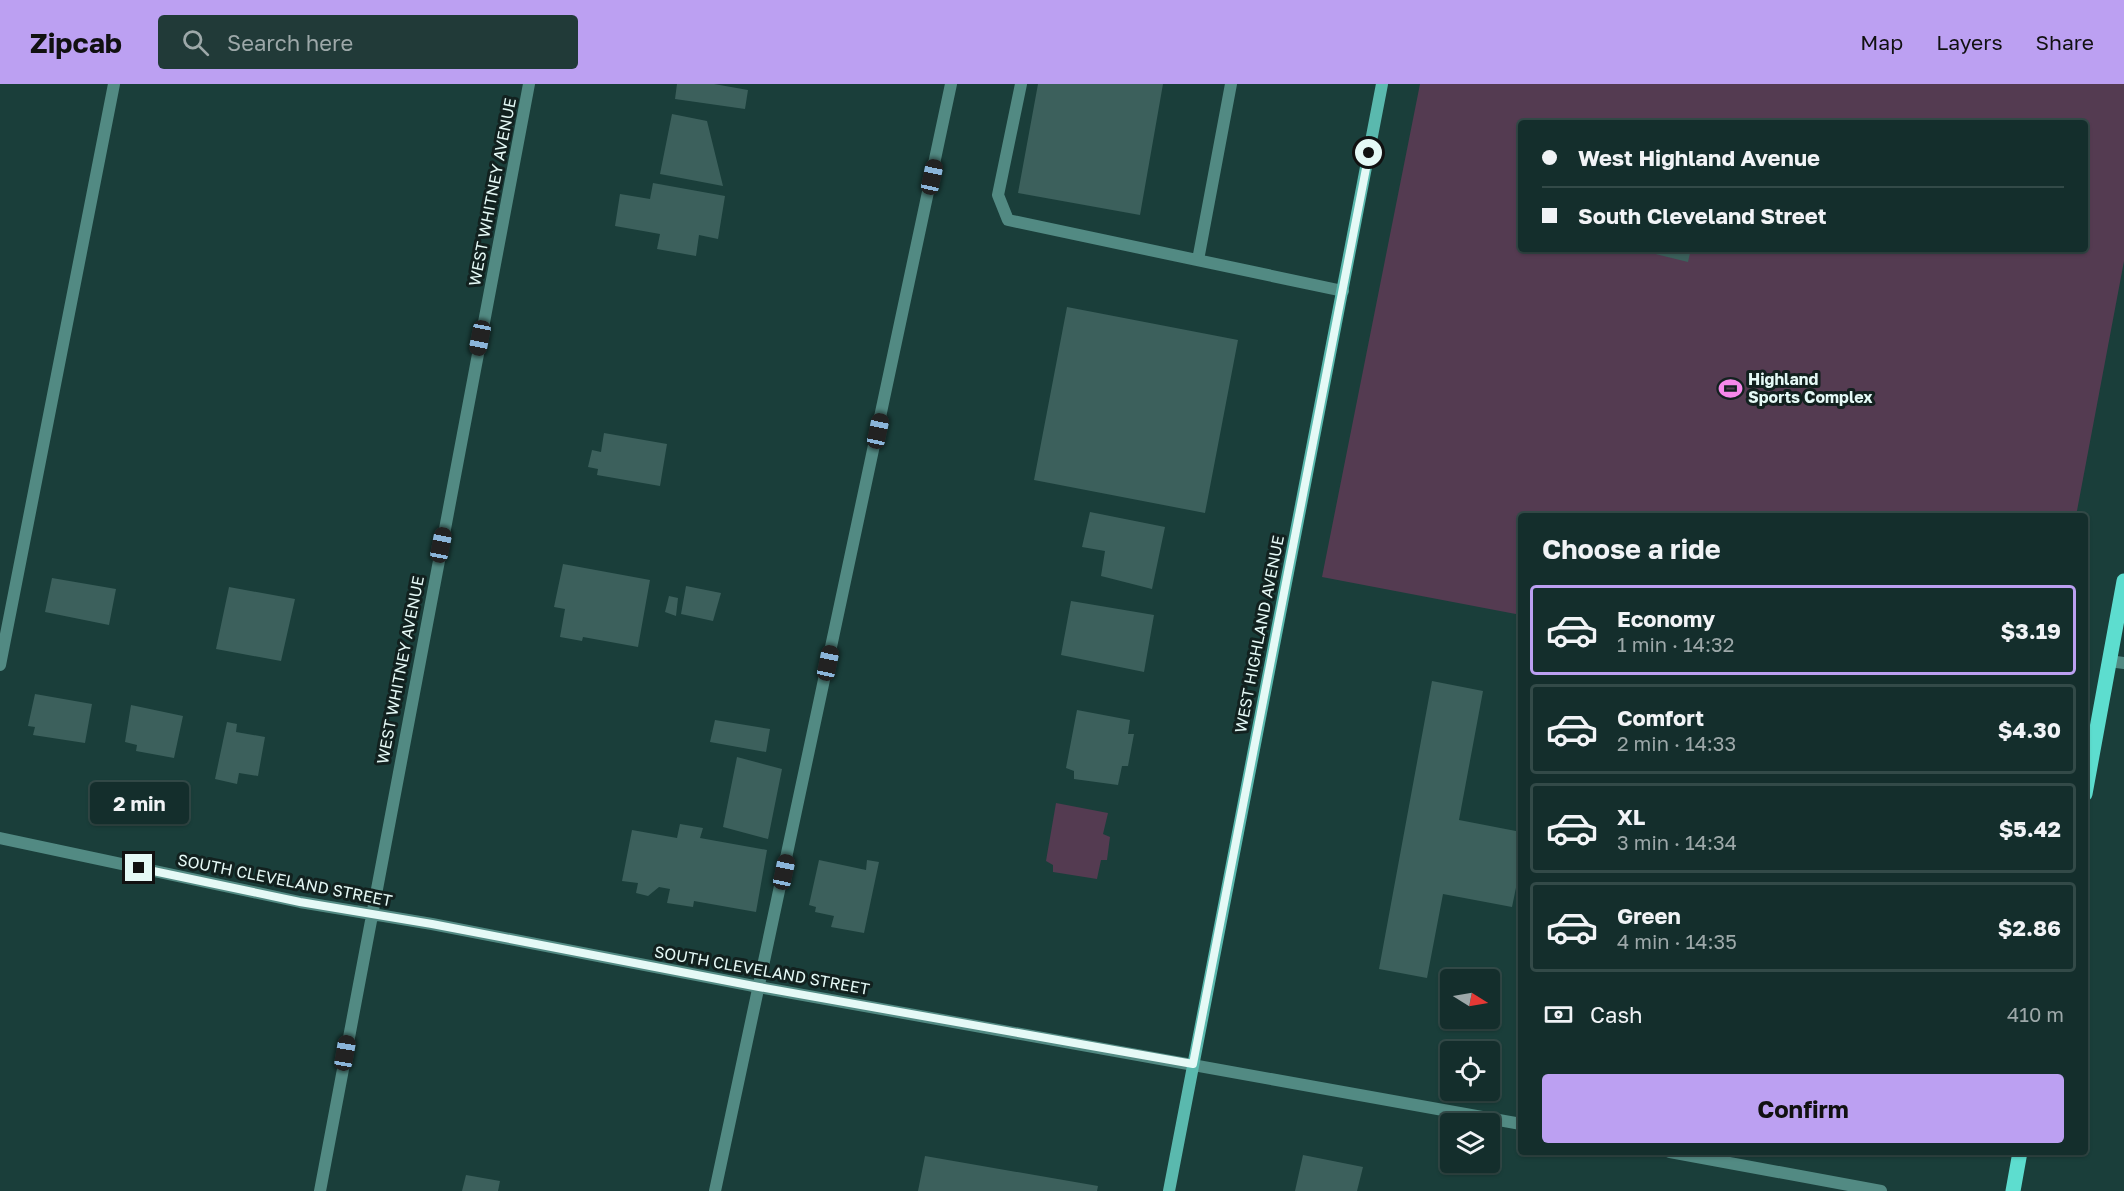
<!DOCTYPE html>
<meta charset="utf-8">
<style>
:root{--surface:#142e2c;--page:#213a38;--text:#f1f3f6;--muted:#9da8a9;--line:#334a48;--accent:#bca0f2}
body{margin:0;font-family:"Golos Text",sans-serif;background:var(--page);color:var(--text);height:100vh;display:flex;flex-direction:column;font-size:22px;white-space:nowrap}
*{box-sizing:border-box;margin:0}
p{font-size:20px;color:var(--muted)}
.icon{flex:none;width:33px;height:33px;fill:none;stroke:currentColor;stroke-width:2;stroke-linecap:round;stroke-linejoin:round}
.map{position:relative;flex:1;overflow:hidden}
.side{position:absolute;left:1518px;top:429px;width:570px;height:642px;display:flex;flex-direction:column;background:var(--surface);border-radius:6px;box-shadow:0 2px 4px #0004,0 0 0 2px var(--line)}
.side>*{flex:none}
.hud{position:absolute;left:1518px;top:36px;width:570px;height:132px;border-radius:6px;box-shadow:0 2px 4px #0004,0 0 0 2px var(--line);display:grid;align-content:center;height:132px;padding:0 24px;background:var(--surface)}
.needle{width:39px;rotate:101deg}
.controls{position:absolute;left:1440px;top:885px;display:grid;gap:12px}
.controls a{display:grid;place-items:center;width:60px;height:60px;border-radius:6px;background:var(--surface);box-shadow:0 2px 4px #0004,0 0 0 2px var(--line);font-size:30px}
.end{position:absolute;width:27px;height:27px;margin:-14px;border:8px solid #e5f9f6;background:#111;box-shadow:0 0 0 3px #111}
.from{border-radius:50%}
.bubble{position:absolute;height:42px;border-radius:6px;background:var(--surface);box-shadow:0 2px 4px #0004,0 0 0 2px var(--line);font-size:20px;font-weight:700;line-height:42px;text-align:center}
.car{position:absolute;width:18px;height:36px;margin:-18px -9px;border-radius:8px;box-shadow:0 0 4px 2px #0007;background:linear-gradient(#222 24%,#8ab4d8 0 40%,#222 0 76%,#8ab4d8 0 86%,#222 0)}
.hud b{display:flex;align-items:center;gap:21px;height:57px;font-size:22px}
.hud b+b{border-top:2px solid var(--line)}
.hud i{width:15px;height:15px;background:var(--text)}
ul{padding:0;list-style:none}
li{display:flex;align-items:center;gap:18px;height:90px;margin:0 12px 9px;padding:0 12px;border:3px solid var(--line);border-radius:6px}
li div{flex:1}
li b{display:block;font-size:22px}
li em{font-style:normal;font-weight:700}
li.active{border-color:var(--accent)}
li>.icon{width:54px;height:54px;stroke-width:1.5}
h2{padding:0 24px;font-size:27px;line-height:72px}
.pay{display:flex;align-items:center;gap:15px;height:66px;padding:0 24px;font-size:22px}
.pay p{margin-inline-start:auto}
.button{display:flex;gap:12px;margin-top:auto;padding:12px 24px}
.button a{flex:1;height:69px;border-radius:6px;background:var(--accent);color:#111;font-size:24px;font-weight:700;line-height:69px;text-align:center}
header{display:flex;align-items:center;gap:36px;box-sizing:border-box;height:84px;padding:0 30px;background:var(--accent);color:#111}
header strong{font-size:28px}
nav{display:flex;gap:33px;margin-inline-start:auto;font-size:21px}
.search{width:420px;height:54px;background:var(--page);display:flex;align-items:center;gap:15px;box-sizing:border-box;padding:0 21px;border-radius:6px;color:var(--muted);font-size:22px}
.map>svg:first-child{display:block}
.green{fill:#543b51;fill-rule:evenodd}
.building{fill:#3c605c}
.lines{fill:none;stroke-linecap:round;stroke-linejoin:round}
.lane{stroke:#528a83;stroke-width:12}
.street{stroke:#528a83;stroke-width:12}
.secondary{stroke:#5ab9ae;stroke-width:12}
.primary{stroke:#5dddcf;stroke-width:15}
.route{stroke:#e5f9f6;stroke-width:8}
.labels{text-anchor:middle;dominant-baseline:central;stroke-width:6;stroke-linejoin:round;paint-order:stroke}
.street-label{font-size:16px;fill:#e5f9f6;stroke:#12211f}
.poi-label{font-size:16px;font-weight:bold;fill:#e5f9f6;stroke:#12211f;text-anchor:start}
</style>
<header>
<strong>Zipcab</strong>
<div class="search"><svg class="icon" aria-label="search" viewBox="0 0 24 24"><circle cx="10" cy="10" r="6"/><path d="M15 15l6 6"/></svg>Search here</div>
<nav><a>Map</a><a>Layers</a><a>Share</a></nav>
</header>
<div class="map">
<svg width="2124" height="1107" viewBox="0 0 2124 1107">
<rect width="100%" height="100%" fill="#1a3e3a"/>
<path class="green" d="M1420,0H2124V177L2076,432H1521V531L1322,493ZM1521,39H2085V165H1521Z
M1056,719L1108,729L1103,750L1110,753L1107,776H1101L1097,795L1053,788V781L1046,777Z"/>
<path class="building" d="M677,0H714L748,6L745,25L675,15Z
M1038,0H1163L1140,131L1018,109Z
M672,30L707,37L723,102L660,90Z
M653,99L725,112L718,155L699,151L696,172L657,165L660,150L615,142L620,110L650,115Z
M1635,165H1691L1688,178Z
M1067,223L1238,256L1205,429L1034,396Z
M604,349L667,360L660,402L597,391L598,385L588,383L592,366L601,368Z
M1090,428L1165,443L1152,505L1101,492L1105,467L1082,463Z
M563,480L650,496L638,563L583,553L582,557L560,553L565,525L554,523Z
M52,494L116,505L109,541L45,528Z
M686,502L721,509L713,537L681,530Z
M229,503L295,515L281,577L216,565Z
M669,512L678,514L676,532L665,528Z
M1071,517L1154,531L1144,588L1061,571Z
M1432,597L1483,607L1459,736L1521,748V794H1518L1512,823L1443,810L1427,894L1379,885Z
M35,610L92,620L85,659L33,651L35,643L28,642Z
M131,621L183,632L174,674L136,667L137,661L125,658Z
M1077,626L1130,636L1128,650H1134L1128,682H1122L1118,701L1074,695V687L1066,684Z
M715,636L770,645L766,668L710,658Z
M227,638L237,640L236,648L265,653L258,692L239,689L237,700L215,695Z
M737,673L782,685L768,755L723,743Z
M680,740L703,744L700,754L767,766L756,828L694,817L693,823L667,819L670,805L659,803L648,812L636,809L638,799L622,797L632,746L677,754Z
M819,776L866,786L867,776L879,778L864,849L831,843L834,832L815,828L816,823L809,821Z
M1303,1071L1363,1083L1357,1107H1295Z
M925,1072L1098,1102L1097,1107H918Z
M466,1091L500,1097L498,1107H462Z"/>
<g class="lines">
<path class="lane" d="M1021,0L998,111L1008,136L1343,207
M1198,176L1231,0
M2109,577L2124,579
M0,581L114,0
M715,1107L951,0"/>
<path class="street" d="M0,754L300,818L432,840L759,903L1521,1040
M1670,1068L1881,1107
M320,1107L529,0"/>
<path class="secondary" d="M1169,1107L1382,0"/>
<path class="primary" d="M2085,710L2124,497
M2013,1107L2020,1068"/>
</g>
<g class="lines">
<path class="route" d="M139,784L300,818L432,840L759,903L1193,980L1369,69"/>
</g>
<defs>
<symbol id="stadium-bare" viewBox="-9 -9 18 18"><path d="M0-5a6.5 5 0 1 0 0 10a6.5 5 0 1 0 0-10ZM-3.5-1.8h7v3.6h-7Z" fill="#f788eb" stroke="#12211f" stroke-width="2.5" paint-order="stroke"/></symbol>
</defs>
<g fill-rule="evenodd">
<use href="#stadium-bare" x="1714" y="288" width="33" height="33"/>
</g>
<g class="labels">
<g class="street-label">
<text transform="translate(492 108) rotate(-79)">WEST WHITNEY AVENUE</text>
<text transform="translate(1259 550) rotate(-79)">WEST HIGHLAND AVENUE</text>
<text transform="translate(400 586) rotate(-79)">WEST WHITNEY AVENUE</text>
<text transform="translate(285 796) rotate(11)">SOUTH CLEVELAND STREET</text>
<text transform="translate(762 886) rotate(10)">SOUTH CLEVELAND STREET</text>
</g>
<g class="poi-label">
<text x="1748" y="295">Highland<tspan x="1748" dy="18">Sports Complex</tspan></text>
</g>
</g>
</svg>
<div class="controls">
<a><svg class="needle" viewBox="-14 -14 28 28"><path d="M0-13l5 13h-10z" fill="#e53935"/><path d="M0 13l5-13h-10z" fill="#9da8a9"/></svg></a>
<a><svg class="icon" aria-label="locate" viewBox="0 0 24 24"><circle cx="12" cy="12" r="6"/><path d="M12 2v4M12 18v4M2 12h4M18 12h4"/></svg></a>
<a><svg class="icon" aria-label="layers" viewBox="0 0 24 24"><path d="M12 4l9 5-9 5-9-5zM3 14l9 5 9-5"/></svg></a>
</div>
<i class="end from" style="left:1369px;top:69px"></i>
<i class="end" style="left:139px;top:784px"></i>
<div class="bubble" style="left:90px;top:698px;width:99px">2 min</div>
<i class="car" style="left:932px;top:93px;rotate:12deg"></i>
<i class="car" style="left:480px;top:254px;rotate:191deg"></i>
<i class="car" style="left:878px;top:347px;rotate:12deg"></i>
<i class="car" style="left:441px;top:461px;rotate:11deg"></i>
<i class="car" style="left:828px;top:579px;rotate:12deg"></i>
<i class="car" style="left:784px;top:788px;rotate:12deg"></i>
<i class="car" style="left:345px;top:969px;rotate:10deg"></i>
<div class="hud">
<b><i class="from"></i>West Highland Avenue</b>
<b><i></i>South Cleveland Street</b>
</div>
<section class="side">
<h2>Choose a ride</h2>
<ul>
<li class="active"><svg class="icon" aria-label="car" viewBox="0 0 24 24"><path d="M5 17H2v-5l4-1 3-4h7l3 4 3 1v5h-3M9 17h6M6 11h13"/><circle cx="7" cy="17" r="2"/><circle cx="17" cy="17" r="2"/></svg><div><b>Economy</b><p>1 min · 14:32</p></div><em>$3.19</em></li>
<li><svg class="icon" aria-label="car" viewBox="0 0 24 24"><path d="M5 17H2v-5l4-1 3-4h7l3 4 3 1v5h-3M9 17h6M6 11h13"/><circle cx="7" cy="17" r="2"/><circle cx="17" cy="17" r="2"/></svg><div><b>Comfort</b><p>2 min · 14:33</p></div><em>$4.30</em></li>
<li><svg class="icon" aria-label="car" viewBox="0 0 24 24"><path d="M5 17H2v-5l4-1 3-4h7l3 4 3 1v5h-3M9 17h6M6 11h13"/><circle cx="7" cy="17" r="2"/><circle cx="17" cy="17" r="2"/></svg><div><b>XL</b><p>3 min · 14:34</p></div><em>$5.42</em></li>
<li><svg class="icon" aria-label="car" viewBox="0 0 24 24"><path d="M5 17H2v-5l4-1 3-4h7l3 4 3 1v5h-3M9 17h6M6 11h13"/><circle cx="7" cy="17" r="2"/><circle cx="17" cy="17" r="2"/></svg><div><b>Green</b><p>4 min · 14:35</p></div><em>$2.86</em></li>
</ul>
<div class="pay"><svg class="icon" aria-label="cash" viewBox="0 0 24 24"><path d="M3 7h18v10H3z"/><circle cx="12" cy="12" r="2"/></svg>Cash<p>410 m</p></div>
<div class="button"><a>Confirm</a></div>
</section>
</div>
